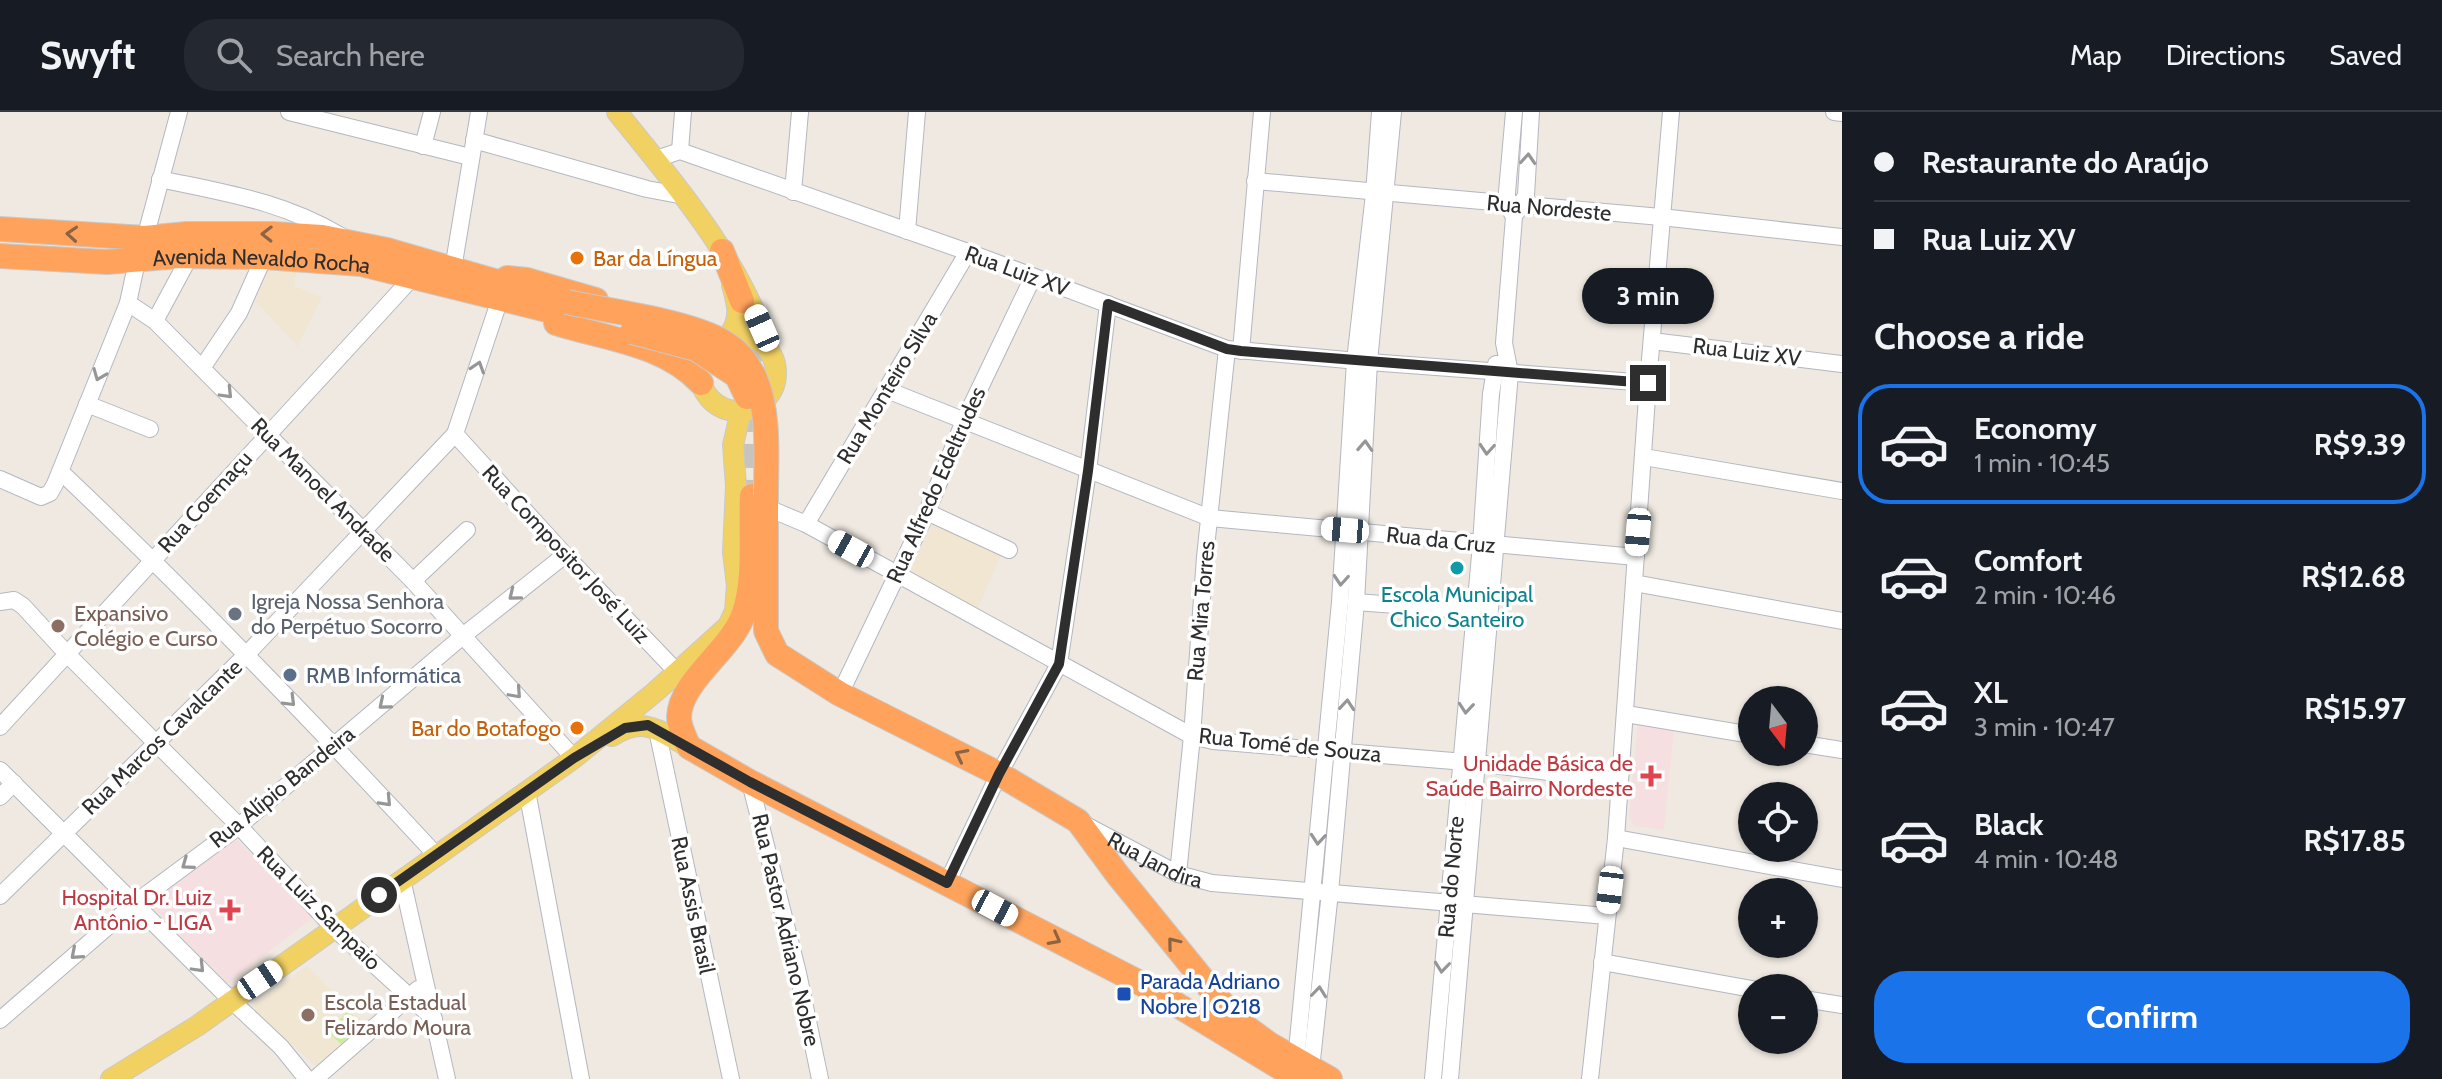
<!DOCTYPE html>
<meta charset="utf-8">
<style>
:root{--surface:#171b24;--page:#242831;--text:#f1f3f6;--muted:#9ea1a6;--line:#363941;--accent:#1a73e8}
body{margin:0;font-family:Cabin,sans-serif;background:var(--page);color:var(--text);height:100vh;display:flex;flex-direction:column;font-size:30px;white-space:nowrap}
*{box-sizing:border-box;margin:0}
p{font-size:26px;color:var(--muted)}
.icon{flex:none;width:44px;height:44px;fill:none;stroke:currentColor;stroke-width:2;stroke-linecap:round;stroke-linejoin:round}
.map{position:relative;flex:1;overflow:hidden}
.sheet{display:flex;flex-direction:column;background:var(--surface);width:600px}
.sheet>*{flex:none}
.hud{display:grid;align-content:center;height:176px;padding:0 32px;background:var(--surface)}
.needle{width:52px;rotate:164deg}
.tools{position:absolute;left:1738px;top:574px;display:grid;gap:16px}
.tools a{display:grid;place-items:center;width:80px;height:80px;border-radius:50%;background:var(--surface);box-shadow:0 2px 6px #0004;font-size:40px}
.end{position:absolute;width:36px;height:36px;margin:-18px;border:10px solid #2e2e2e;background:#fff;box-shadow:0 0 0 4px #fff}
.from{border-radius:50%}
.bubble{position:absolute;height:56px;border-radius:28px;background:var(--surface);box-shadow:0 2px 6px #0004;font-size:26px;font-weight:800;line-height:56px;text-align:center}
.car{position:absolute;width:24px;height:48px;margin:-24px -12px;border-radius:10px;box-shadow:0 0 6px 2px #0007;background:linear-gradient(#fff 24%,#345 0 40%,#fff 0 76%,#345 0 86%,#fff 0)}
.hud b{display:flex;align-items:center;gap:28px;height:76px;font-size:30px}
.hud b+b{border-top:2px solid var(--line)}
.hud i{width:20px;height:20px;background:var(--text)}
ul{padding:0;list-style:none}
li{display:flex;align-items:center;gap:24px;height:120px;margin:0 16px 12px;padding:0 16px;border:4px solid transparent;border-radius:32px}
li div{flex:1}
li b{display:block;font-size:30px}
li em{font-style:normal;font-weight:800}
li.active{border-color:var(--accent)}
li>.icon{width:72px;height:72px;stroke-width:1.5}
h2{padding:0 32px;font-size:36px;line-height:96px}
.primary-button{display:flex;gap:16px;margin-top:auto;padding:16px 32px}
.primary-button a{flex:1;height:92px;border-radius:32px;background:var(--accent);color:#fff;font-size:32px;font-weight:800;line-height:92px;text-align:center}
header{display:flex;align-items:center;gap:48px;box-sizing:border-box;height:112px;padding:0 40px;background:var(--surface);border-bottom:2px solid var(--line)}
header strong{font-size:38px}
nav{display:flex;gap:44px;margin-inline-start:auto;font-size:28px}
.search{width:560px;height:72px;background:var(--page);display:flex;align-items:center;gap:20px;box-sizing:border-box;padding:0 28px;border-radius:32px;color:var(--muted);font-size:30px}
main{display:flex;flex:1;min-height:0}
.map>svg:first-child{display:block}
.education{fill:#f0e6d1}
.medical{fill:#f5dfe0}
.pitch{fill:#c9ec9a}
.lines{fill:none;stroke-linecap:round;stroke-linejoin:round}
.highway-tunnel{stroke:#c8c4bd;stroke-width:24;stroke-dasharray:24 12;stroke-linecap:butt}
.minor-casing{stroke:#b4b7c1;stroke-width:18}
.major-casing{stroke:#c9c9c9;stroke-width:22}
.highway-casing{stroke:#c9c9c9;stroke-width:26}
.minor{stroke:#fff;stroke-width:16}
.major{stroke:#f2d163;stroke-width:20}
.highway{stroke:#ffa35c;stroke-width:24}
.highway-bridge-casing{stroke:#c9c9c9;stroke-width:26;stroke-linecap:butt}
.highway-bridge{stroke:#ffa35c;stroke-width:24}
.oneway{stroke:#969696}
.oneway2{stroke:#8c6343}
.route{stroke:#2e2e2e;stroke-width:10}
.food-dot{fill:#e8710a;stroke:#fff;stroke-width:3}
.culture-dot{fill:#0f9aa8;stroke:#fff;stroke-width:3}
.worship-dot{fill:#6b7280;stroke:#fff;stroke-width:3}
.education-dot{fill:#8d6e63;stroke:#fff;stroke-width:3}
.service-dot{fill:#5c6f8a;stroke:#fff;stroke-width:3}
.health-dot{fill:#e0444e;stroke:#fff;stroke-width:3}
.transit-dot{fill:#1a4fb4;stroke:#fff;stroke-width:3}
.labels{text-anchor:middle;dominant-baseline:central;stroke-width:7;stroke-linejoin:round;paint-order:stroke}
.street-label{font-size:22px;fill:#2e2e2e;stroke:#fff}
.food-label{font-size:22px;fill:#c56008;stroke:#fff;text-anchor:start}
.culture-label{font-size:22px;fill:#0d838f;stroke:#fff}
.worship-label{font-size:22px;fill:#5b616d;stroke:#fff;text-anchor:start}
.education-label{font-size:22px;fill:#785e54;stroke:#fff;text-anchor:start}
.service-label{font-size:22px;fill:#4e5e75;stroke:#fff;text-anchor:start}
.health-label{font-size:22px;fill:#be3a42;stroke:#fff;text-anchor:end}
.transit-label{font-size:22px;fill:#164399;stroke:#fff;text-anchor:start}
</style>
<header>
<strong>Swyft</strong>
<div class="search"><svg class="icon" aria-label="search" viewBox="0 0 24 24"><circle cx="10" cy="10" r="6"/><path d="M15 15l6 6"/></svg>Search here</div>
<nav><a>Map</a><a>Directions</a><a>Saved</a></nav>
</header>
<main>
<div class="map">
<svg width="1842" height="967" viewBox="0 0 1842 967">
<rect width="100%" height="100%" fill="#efe9e1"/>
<path class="education" d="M268,152L297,154L294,174L322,185L298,234L256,190Z
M934,408L1002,441L977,497L909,460Z
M307,854L365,912L320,958L251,895Z"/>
<path class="medical" d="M1638,612L1674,616L1664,718L1635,714L1629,705Z
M236,727L313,805L228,872L148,791Z"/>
<path class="pitch" d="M348,899L361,912L341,932L328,920Z"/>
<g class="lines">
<path class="highway-tunnel" d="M742,189L751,244L744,312L743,374"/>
<defs>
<g id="minor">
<path d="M289,0L470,45"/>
<path d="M1834,0L1842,1"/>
<path d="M474,28L647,77L684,84"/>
<path d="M423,34L432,0"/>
<path d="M680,39L683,0"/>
<path d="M656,47L680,39L968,140L1227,237L1369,250L1648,271"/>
<path d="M160,67C225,81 282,89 341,124"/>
<path d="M1255,69L1661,105L1842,125"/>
<path d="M793,80L800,0"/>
<path d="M1517,100L1526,83L1531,0"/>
<path d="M907,119L917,0"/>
<path d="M145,126L179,0"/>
<path d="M453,157L479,0"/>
<path d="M128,191L155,209L413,469L574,646"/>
<path d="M155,209L190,144"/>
<path d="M1652,229L1842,252"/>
<path d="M1241,239L1262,0"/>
<path d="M202,256L239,201L264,145"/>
<path d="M887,278L1210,406L1636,445"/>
<path d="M87,292L150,317"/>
<path d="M455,322L565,443L678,561"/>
<path d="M1644,345L1842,379"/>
<path d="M61,360C191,483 315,612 437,744"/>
<path d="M0,367L41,385L50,381L55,372L128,191L137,149"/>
<path d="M775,399L806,412L1192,624L1213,629L1477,651L1620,669"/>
<path d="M927,400L1009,438"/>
<path d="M806,412L968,140"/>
<path d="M413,469L467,418"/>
<path d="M1634,471L1842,509"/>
<path d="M0,490L14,488L23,494L68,543L239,714L333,815L434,907"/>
<path d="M1356,490L1475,499"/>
<path d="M840,582L927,400L964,309L1033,165"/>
<path d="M1626,602L1752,623"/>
<path d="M0,615L412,166"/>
<path d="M657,618L731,967"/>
<path d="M1804,632L1842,638"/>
<path d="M0,658L231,888L281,935L307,967"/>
<path d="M750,670L798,861L820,967"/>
<path d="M527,679L581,967"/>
<path d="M0,685L14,671"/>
<path id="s1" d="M1084,712L1178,762L1212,771L1607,804"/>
<path d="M1616,726L1842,767"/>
<path d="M1178,762L1192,624L1205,445L1227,237"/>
<path d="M402,767L447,967"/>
<path d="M947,771L999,662L1059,552L1088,359L1108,192"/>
<path d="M0,784L245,544L455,322L500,187"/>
<path d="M1602,850L1752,877"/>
<path d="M1804,887L1842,893"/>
<path d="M0,908L135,791L239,714L464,523L565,443"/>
<path d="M1296,949L1340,490L1355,249L1374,82L1380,0"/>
<path d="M1311,957L1330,780L1356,490L1369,250L1393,0"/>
<path d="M315,967L418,877"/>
<path d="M1433,967L1481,432L1491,282L1496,252"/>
<path d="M1450,967L1510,261L1504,231L1514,105L1507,92V80L1514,0"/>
<path d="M1590,967L1616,726L1648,271L1671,0"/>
</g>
<path id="major" d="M617,0C676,73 741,148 770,240
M700 261a38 38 0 1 1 76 0a38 38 0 1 1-76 0Z
M729,223C742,207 737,191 732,173
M612,624C645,603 658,619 689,635
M111,967L197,914L574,646L655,580L728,514L735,499L737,474L733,440L736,374L733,333L741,299"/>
<g id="highway">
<path d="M0,117L145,126L187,122H273L322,125L387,138L522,177"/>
<path d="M722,139L742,189"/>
<path id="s2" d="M0,144L107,150L179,144L264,145L361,152L575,205"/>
<path d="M507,166L527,168L596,188"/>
<path d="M556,211C606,227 663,231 701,271"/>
<path d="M766,383V519L777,542L840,582L999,662L1078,709L1117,762L1235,907L1269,932L1330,967"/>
<path d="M752,384C750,422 756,464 744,501C732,538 680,568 679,605C679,615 685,626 689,635L750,670L1146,874L1299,967"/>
</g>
</defs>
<use href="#minor" class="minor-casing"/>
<use href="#major" class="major-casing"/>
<use href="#highway" class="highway-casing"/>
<use href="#minor" class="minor"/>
<use href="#major" class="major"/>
<use href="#highway" class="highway"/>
<defs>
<path id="highway-bridge" d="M567,190C608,199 696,210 728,233C740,240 749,254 755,266C770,302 766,345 766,383
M632,220L696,237L737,264L747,285"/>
</defs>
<use href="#highway-bridge" class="highway-bridge-casing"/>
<use href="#highway-bridge" class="highway-bridge"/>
</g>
<defs><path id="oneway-chevron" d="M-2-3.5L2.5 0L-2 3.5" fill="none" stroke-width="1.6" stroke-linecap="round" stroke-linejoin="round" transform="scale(2)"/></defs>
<g class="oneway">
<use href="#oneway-chevron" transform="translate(1528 47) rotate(-86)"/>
<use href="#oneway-chevron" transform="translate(478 255) rotate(-72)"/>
<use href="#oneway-chevron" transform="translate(99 263) rotate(112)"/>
<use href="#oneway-chevron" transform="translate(227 281) rotate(46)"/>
<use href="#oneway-chevron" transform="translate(1365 334) rotate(-87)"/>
<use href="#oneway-chevron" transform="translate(1487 337) rotate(94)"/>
<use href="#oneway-chevron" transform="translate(1341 468) rotate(94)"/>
<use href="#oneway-chevron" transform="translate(514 483) rotate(141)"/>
<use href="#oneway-chevron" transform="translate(516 581) rotate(48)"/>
<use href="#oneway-chevron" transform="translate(290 589) rotate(45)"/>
<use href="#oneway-chevron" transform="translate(384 592) rotate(140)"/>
<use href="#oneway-chevron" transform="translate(1347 593) rotate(-85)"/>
<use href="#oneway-chevron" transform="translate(1466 596) rotate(95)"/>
<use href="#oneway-chevron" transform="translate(386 689) rotate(47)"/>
<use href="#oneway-chevron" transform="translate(1318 727) rotate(95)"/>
<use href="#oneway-chevron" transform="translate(187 752) rotate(144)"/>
<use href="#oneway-chevron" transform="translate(76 842) rotate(139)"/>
<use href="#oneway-chevron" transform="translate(199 855) rotate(46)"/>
<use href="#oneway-chevron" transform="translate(1442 855) rotate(96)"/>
<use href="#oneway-chevron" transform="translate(1319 880) rotate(-84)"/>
</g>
<g class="oneway2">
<use href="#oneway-chevron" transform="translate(72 122) rotate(-176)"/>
<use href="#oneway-chevron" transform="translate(267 122) rotate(-179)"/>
<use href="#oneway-chevron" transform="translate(961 643) rotate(-153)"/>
<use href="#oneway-chevron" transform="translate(1055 827) rotate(28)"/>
<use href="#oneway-chevron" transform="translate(1173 831) rotate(-129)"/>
</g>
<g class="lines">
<path class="route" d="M379,783L574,646L625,616L648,613L750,670L947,771L999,662L1059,552L1088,359L1108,192L1227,237L1241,239L1648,271"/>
</g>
<g class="food-dot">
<circle cx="577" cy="146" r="8"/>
<circle cx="577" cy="616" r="8"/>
</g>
<circle class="culture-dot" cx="1457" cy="456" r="8"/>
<circle class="worship-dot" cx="235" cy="502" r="8"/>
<g class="education-dot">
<circle cx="58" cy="514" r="8"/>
<circle cx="308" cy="903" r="8"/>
</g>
<circle class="service-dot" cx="290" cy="563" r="8"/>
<g class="health-dot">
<path d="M1647 652h8v8h8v8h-8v8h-8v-8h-8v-8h8z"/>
<path d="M226 786h8v8h8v8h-8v8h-8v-8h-8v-8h8z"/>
</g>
<rect class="transit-dot" x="1116" y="874" width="16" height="16" rx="4"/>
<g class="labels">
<g class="street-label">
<text transform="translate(1549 96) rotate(5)">Rua Nordeste</text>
<text stroke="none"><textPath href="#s2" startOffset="262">Avenida Nevaldo Rocha</textPath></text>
<text transform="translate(1017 159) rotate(20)">Rua Luiz XV</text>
<text transform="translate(1747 240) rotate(7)">Rua Luiz XV</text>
<text transform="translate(887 276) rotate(-59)">Rua Monteiro Silva</text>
<text transform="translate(936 373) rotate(-66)">Rua Alfredo Edeltrudes</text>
<text transform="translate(323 378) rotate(45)">Rua Manoel Andrade</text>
<text transform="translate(205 390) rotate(-48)">Rua Coemaçu</text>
<text transform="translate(1441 428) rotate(6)">Rua da Cruz</text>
<text transform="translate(566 442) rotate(47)">Rua Compositor José Luiz</text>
<text transform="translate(1201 499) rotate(-85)">Rua Mira Torres</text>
<text transform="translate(162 625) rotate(-44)">Rua Marcos Cavalcante</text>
<text transform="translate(1290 633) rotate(6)">Rua Tomé de Souza</text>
<text transform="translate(282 675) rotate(-39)">Rua Alípio Bandeira</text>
<text stroke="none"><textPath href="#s1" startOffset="80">Rua Jandira</textPath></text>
<text transform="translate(1451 765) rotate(-85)">Rua do Norte</text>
<text transform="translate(693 793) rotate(78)">Rua Assis Brasil</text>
<text transform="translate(319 796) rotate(45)">Rua Luiz Sampaio</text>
<text transform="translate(786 818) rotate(77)">Rua Pastor Adriano Nobre</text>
</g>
<g class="food-label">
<text x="593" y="146">Bar da Língua</text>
<text x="561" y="616" text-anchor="end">Bar do Botafogo</text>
</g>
<g class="culture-label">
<text x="1457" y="482">Escola Municipal<tspan x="1457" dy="25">Chico Santeiro</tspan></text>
</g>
<g class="worship-label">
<text x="251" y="489">Igreja Nossa Senhora<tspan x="251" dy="25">do Perpétuo Socorro</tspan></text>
</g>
<g class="education-label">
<text x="74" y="501">Expansivo<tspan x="74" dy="25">Colégio e Curso</tspan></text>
<text x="324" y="890">Escola Estadual<tspan x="324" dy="25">Felizardo Moura</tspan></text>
</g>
<g class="service-label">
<text x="306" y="563">RMB Informática</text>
</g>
<g class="health-label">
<text x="1633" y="651">Unidade Básica de<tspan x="1633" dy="25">Saúde Bairro Nordeste</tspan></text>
<text x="212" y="785">Hospital Dr. Luiz<tspan x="212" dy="25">Antônio - LIGA</tspan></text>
</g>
<g class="transit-label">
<text x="1140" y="869">Parada Adriano<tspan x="1140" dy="25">Nobre | O218</tspan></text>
</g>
</g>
</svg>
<div class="tools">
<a><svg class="needle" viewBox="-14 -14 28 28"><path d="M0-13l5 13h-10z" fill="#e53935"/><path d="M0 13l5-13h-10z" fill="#9ea1a6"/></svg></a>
<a><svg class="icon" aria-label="locate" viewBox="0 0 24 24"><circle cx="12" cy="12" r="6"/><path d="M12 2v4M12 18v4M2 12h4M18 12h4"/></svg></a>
<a>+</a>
<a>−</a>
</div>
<i class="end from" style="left:379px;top:783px"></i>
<i class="end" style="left:1648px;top:271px"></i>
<div class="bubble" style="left:1582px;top:156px;width:132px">3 min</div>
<i class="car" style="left:762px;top:216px;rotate:336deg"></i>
<i class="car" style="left:1345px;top:418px;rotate:275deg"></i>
<i class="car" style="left:1638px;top:420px;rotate:185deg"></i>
<i class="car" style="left:851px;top:437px;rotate:299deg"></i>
<i class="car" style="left:1610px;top:778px;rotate:187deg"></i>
<i class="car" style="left:995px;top:796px;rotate:118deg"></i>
<i class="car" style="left:260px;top:868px;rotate:56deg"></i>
</div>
<section class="sheet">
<div class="hud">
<b><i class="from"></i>Restaurante do Araújo</b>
<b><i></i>Rua Luiz XV</b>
</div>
<h2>Choose a ride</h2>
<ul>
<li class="active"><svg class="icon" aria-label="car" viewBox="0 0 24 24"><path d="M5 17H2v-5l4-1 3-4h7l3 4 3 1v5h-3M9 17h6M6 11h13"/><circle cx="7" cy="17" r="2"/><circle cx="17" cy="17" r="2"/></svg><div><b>Economy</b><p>1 min · 10:45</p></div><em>R$9.39</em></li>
<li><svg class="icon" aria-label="car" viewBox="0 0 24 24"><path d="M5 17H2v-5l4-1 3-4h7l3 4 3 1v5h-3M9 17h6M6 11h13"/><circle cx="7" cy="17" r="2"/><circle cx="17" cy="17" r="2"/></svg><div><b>Comfort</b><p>2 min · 10:46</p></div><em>R$12.68</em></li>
<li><svg class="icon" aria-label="car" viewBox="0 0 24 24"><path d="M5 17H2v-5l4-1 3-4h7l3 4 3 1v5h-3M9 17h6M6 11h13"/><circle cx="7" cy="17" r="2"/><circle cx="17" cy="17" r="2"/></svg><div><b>XL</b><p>3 min · 10:47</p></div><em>R$15.97</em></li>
<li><svg class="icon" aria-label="car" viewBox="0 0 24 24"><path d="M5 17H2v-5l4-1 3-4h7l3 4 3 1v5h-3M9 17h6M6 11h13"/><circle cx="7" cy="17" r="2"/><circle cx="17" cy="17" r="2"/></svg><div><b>Black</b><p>4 min · 10:48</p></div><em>R$17.85</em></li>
</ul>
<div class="primary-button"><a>Confirm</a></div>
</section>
</main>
